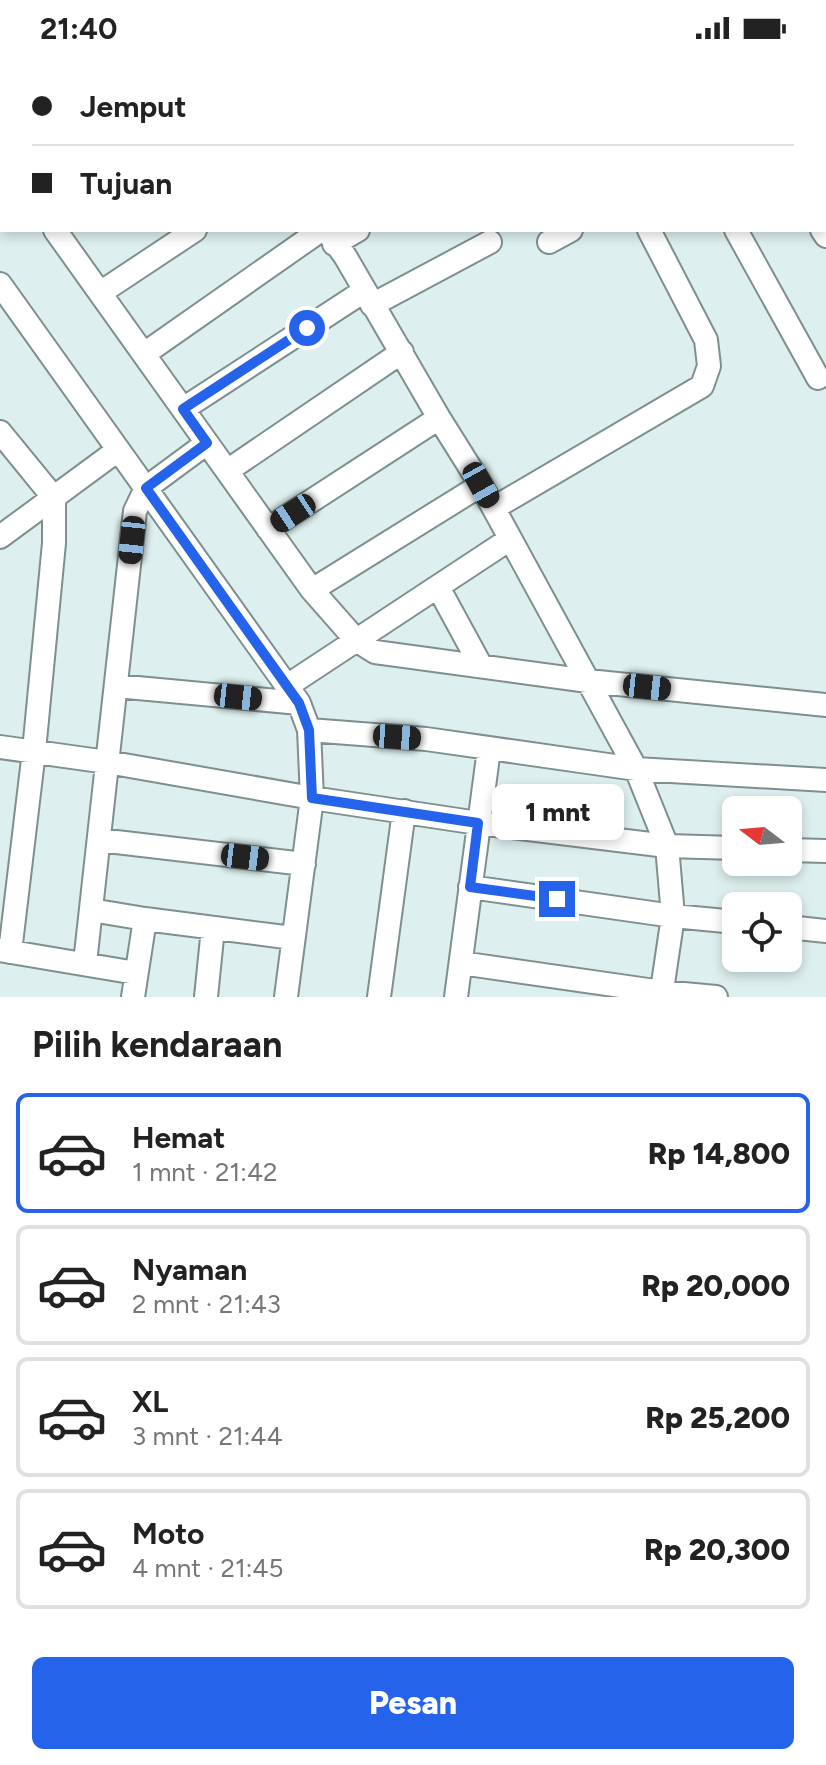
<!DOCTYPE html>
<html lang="id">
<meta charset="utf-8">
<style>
:root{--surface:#fff;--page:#f6f6f6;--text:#222;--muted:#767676;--line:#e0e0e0;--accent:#2563eb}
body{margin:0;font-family:Figtree,sans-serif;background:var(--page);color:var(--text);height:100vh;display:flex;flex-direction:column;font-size:30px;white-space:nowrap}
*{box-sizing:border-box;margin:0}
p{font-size:26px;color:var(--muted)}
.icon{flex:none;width:44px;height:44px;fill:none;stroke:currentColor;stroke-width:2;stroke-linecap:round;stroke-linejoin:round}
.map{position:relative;height:941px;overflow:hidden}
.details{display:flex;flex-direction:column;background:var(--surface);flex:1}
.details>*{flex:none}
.banner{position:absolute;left:0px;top:0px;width:826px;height:176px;box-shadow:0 4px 12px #0003;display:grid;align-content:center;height:176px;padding:0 32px;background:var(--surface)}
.needle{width:52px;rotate:286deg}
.tools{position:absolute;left:722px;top:740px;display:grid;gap:16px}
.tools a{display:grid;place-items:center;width:80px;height:80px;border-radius:12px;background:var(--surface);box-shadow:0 4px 12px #0003;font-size:40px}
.end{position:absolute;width:36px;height:36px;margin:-18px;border:10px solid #2563eb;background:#fff;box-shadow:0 0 0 4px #fff}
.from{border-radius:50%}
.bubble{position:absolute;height:56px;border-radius:12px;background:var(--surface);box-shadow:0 4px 12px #0003;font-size:26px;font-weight:800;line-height:56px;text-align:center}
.car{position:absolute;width:24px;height:48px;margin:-24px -12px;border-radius:10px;box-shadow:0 0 6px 2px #0007;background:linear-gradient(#222 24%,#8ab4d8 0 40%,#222 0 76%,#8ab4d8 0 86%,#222 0)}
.banner b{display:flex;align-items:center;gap:28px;height:76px;font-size:30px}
.banner b+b{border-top:2px solid var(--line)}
.banner i{width:20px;height:20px;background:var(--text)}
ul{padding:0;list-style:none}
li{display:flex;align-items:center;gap:24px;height:120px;margin:0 16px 12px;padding:0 16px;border:4px solid var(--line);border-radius:12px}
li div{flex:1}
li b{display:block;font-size:30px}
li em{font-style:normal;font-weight:800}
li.selected{border-color:var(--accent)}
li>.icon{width:72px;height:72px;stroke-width:1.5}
h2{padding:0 32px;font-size:36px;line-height:96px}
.primary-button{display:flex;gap:16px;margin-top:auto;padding:16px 32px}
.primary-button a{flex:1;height:92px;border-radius:12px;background:var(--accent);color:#fff;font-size:32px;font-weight:800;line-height:92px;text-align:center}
.status{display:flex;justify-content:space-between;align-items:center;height:56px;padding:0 40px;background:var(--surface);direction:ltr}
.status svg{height:22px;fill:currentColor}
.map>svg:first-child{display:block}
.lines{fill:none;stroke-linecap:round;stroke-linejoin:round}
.minor-casing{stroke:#7e8f8e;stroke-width:26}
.minor{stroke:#fff;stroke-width:22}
.route{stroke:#2563eb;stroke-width:10}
</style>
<div class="status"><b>21:40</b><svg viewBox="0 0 49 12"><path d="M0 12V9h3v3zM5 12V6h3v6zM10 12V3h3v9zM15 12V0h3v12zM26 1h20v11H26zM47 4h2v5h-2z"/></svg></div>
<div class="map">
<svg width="826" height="941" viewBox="0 0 826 941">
<rect width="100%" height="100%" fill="#ddefee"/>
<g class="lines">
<defs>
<path id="minor" d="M228,0L229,2
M319,0L321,2
M561,0L562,2
M641,0L643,2
M720,0L722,2
M161,2L163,0
M456,2L458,0
M824,12L826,16
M0,129L2,128
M55,174L312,534L356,584L375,596L588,625L826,649
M326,174L345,200L439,362L481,429L636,713L667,790L673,860L661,941
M736,174L818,322
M822,174L826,180
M549,186L571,174
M334,188L358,174
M0,228L299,647L309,674L312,742L286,941
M100,237L195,174
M372,249L490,186
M144,298L321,174
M183,353L364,235
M0,376L54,442V487L34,695L10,896
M227,415L402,296
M494,452L702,330L709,310L706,284L649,174
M268,473L439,362
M0,481L118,394
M438,531L481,610
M312,534L481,429
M116,630L299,647
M287,630L510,483
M309,674L426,683L636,713L826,724
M0,691L107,706L312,742L478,767L667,790L736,792
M99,784L304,808
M788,794L826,795
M470,831L673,860L736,866
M91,854L145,863L293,882
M788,871L826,875
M0,894L136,917
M85,907L135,455L146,432L207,387
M461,907L662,936L716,941
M133,941L145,863
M206,941L213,872
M379,941L404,755
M456,941L489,693"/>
</defs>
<use href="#minor" class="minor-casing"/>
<use href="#minor" class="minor"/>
</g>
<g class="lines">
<path class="route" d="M307,272L183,353L207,387L146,432L299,647L309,674L312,742L478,767L470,831L557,843"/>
</g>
</svg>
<div class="tools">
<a><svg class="needle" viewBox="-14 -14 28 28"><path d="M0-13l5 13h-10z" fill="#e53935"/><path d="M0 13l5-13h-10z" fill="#767676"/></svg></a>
<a><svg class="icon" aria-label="locate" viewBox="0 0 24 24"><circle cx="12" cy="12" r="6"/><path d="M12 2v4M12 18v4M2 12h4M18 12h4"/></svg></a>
</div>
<i class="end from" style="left:307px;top:272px"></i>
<i class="end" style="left:557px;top:843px"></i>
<div class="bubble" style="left:492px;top:728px;width:132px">1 mnt</div>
<i class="car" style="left:481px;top:429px;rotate:151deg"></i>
<i class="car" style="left:293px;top:457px;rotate:237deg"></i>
<i class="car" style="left:132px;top:484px;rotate:186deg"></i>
<i class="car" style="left:647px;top:631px;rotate:96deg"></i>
<i class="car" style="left:238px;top:641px;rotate:96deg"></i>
<i class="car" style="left:397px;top:681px;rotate:94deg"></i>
<i class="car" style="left:245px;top:801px;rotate:97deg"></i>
<div class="banner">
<b><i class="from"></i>Jemput</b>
<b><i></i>Tujuan</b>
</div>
</div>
<section class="details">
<h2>Pilih kendaraan</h2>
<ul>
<li class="selected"><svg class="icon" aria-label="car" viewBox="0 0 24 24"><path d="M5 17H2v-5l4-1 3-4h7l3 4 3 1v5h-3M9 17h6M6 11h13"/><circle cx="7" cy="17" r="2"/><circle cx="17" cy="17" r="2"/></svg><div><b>Hemat</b><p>1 mnt · 21:42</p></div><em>Rp 14,800</em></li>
<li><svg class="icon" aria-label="car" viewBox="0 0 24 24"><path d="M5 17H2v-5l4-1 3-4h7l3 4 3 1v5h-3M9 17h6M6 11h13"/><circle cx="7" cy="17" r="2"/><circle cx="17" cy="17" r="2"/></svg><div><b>Nyaman</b><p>2 mnt · 21:43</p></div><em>Rp 20,000</em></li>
<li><svg class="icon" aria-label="car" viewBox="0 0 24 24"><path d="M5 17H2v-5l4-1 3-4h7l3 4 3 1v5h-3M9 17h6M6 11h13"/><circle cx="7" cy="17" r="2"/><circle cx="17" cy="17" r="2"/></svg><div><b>XL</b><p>3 mnt · 21:44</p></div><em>Rp 25,200</em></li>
<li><svg class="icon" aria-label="car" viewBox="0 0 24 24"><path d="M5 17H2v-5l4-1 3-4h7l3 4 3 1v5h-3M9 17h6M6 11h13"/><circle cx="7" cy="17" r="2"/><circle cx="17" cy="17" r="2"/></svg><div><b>Moto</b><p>4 mnt · 21:45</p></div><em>Rp 20,300</em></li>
</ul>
<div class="primary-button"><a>Pesan</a></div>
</section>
